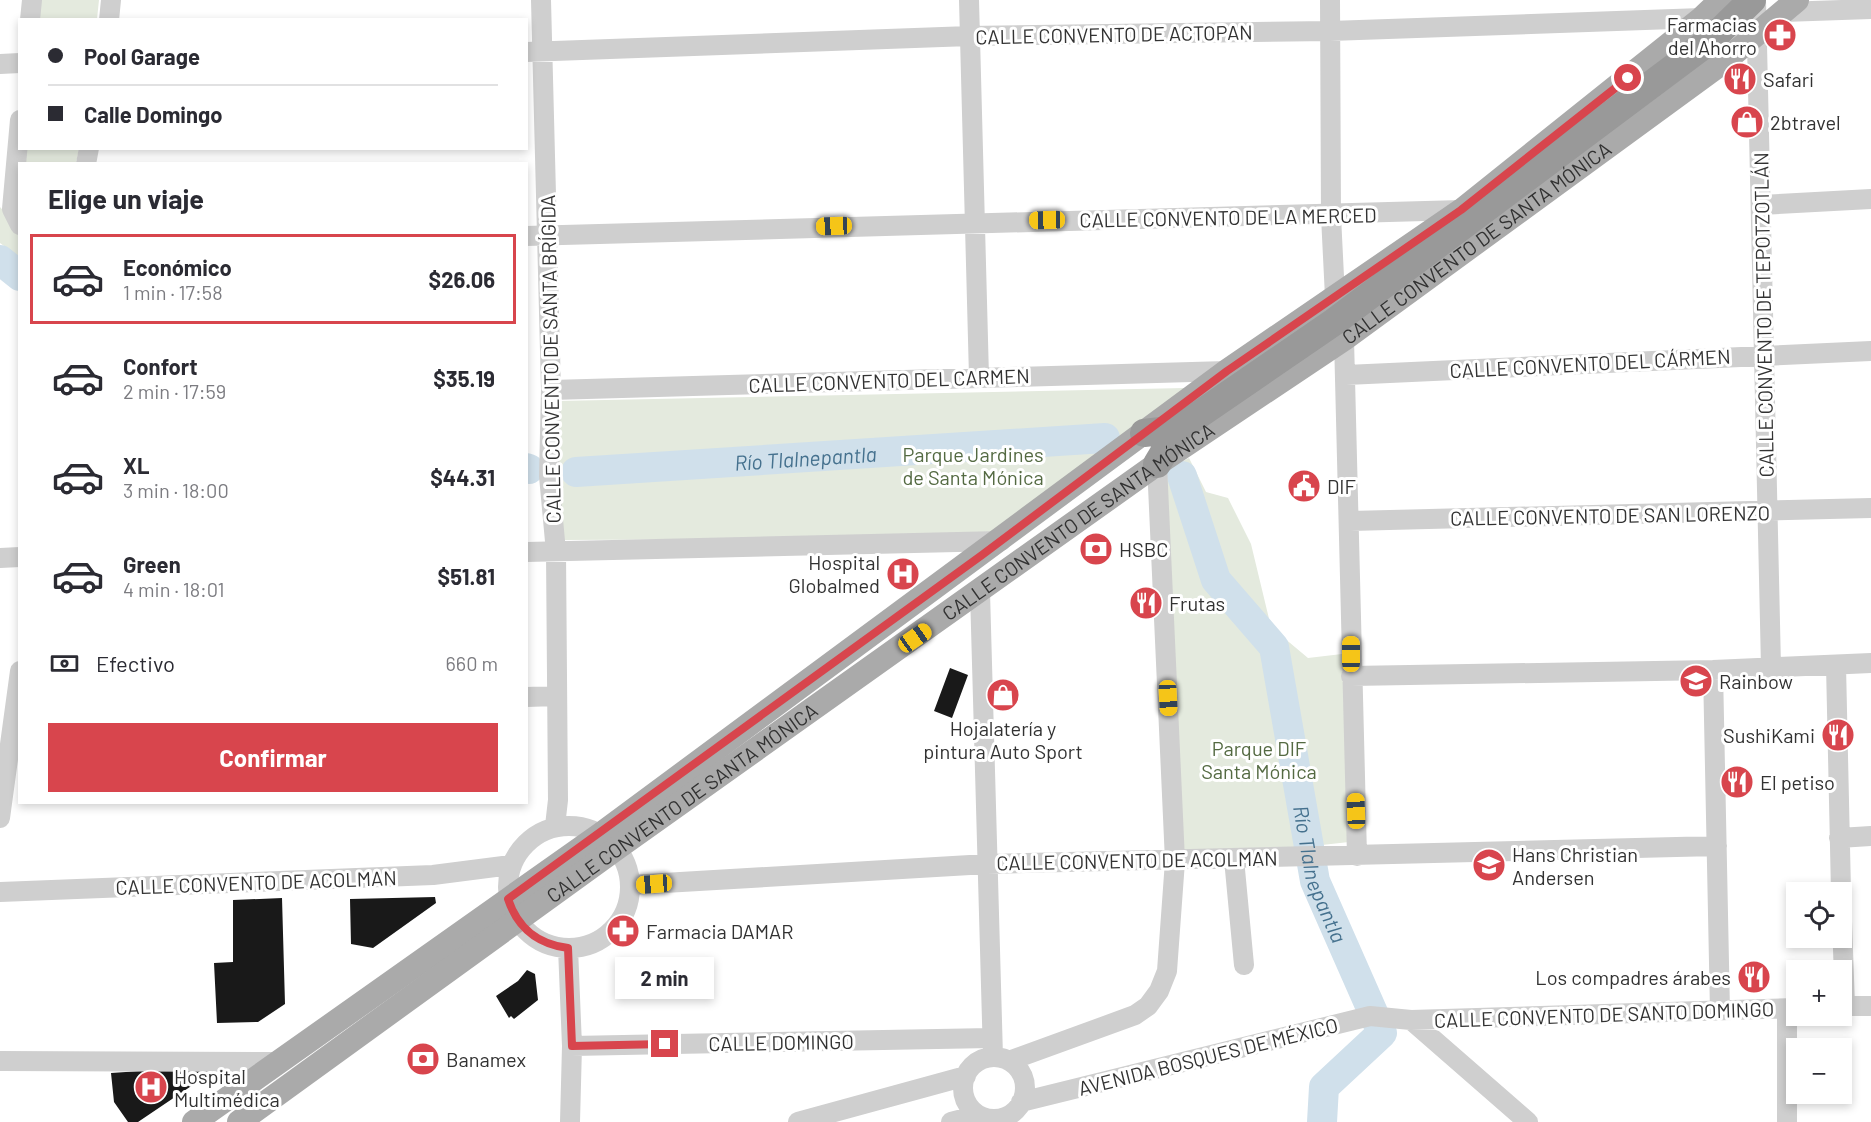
<!DOCTYPE html>
<html lang="es">
<meta charset="utf-8">
<style>
:root{--surface:#fff;--page:#f2f2f3;--text:#2b2b33;--muted:#7c7c81;--line:#e1e1e2;--accent:#d8454d}
body{margin:0;font-family:Barlow,sans-serif;background:var(--page);color:var(--text);height:100vh;display:flex;flex-direction:column;font-size:22px;white-space:nowrap}
*{box-sizing:border-box;margin:0}
p{font-size:20px;color:var(--muted)}
.icon{flex:none;width:33px;height:33px;fill:none;stroke:currentColor;stroke-width:2;stroke-linecap:round;stroke-linejoin:round}
.map{position:relative;flex:1;overflow:hidden}
.sheet{position:absolute;left:18px;top:162px;width:510px;height:642px;display:flex;flex-direction:column;background:var(--surface);border-radius:0px;box-shadow:0 3px 9px #0003}
.sheet>*{flex:none}
.top-card{position:absolute;left:18px;top:18px;width:510px;height:132px;border-radius:0px;box-shadow:0 3px 9px #0003;display:grid;align-content:center;height:132px;padding:0 30px;background:var(--surface)}
.tools{position:absolute;left:1786px;top:882px;display:grid;gap:12px}
.tools a{display:grid;place-items:center;width:66px;height:66px;border-radius:0px;background:var(--surface);box-shadow:0 3px 9px #0003;font-size:30px}
.end{position:absolute;width:27px;height:27px;margin:-14px;border:8px solid #d8454d;background:#fff;box-shadow:0 0 0 3px #fff}
.from{border-radius:50%}
.bubble{position:absolute;height:42px;border-radius:0px;background:var(--surface);box-shadow:0 3px 9px #0003;font-size:20px;font-weight:700;line-height:42px;text-align:center}
.car{position:absolute;width:18px;height:36px;margin:-18px -9px;border-radius:8px;box-shadow:0 0 4px 2px #0007;background:linear-gradient(#f5c518 24%,#345 0 40%,#f5c518 0 76%,#345 0 86%,#f5c518 0)}
.top-card b{display:flex;align-items:center;gap:21px;height:57px;font-size:22px}
.top-card b+b{border-top:2px solid var(--line)}
.top-card i{width:15px;height:15px;background:var(--text)}
ul{padding:0;list-style:none}
li{display:flex;align-items:center;gap:18px;height:90px;margin:0 12px 9px;padding:0 18px;border:3px solid transparent;border-radius:0px}
li div{flex:1}
li b{display:block;font-size:22px}
li em{font-style:normal;font-weight:700}
li.on{border-color:var(--accent)}
li>.icon{width:54px;height:54px;stroke-width:1.5}
h2{padding:0 30px;font-size:27px;line-height:72px}
.pay{display:flex;align-items:center;gap:15px;height:66px;padding:0 30px;font-size:22px}
.pay p{margin-inline-start:auto}
.button{display:flex;gap:12px;margin-top:auto;padding:12px 30px}
.button a{flex:1;height:69px;border-radius:0px;background:var(--accent);color:#fff;font-size:24px;font-weight:700;line-height:69px;text-align:center}
.map>svg:first-child{display:block}
.green{fill:#e4eade}
.lines{fill:none;stroke-linecap:round;stroke-linejoin:round}
.river{stroke:#d0e0eb;stroke-width:30}
.building{fill:#191919}
.minor{stroke:#cfcfcf;stroke-width:20}
.major{stroke:#aaa;stroke-width:24}
.highway{stroke:#999;stroke-width:28}
.route{stroke:#d8454d;stroke-width:8}
.labels{text-anchor:middle;dominant-baseline:central;stroke-width:6;stroke-linejoin:round;paint-order:stroke}
.poi-label{font-size:20px;fill:#323232;stroke:#fff;text-anchor:start}
.street-label{font-size:20px;fill:#323232;stroke:#fff}
.park-label{font-size:20px;fill:#546a42;stroke:#fff}
.water-label{font-size:21px;font-style:italic;fill:#45718e;stroke:#fff}
</style>
<div class="map">
<svg width="1871" height="1122" viewBox="0 0 1871 1122">
<rect width="100%" height="100%" fill="#fff"/>
<path class="green" d="M39,0H99L97,19L37,20Z
M24,149H79L76,163L23,164Z
M0,207L19,228V257L0,243Z
M1185,388L998,538L561,540L557,401Z
M1189,458L1206,492L1228,498L1251,544L1271,627L1308,658L1342,654L1349,842L1175,861L1164,482L1171,467Z"/>
<g class="lines">
<g class="river">
<path d="M0,260L20,276"/>
<path d="M526,468L529,469"/>
<path id="s1" d="M576,472L1105,438"/>
<path id="s2" d="M1182,476L1216,580L1274,647L1315,881L1382,1033L1324,1087L1322,1122"/>
</g>
</g>
<path class="building" d="M950,668L968,675L952,718L934,711Z
M435,897L436,903L373,948L351,944L350,899Z
M282,898L285,1004L258,1022L217,1023L214,963L233,962V900Z
M527,970L535,974L538,1000L514,1019L511,1016L509,1018L496,996L518,981Z
M215,1066V1070L138,1122H128L114,1102L111,1073Z"/>
<g class="lines">
<path class="minor" d="M541,0L551,390L549,476L556,552L558,800L555,826
M969,0L979,377
M1330,0L1331,216L1335,297
M1756,0L1771,667
M1783,12L1871,9
M30,20L32,0
M109,20L111,0
M526,52L970,36L1330,31L1702,18
M0,64L20,63
M20,120L12,209L20,225
M86,164L89,148
M1761,205L1871,199
M526,236L1462,210
M1344,339L1357,856
M1346,375L1871,351
M551,390L1227,371
M1350,521L1871,508
M526,552L1001,541
M0,558L20,557
M980,592L993,1057
M1836,665L1841,892
M1713,670L1720,1011
M1351,676L1713,670L1871,663
M526,697L557,696
M0,818L20,671
M508 887a61 61 0 1 1 122 0a61 61 0 1 1-122 0Z
M1839,838L1871,836
M1234,859L1244,965
M630,885L987,864L1717,846
M0,892L433,875L511,865
M1842,921L1845,1006
M568,948L572,1046L570,1122
M1842,1006H1871
M1411,1020L1797,1008
M572,1046L991,1038
M963 1088a31 31 0 1 1 62 0a31 31 0 1 1-62 0Z
M0,1061L281,1062
M1009,1061L1135,1015L1148,1006L1159,991L1167,971L1175,861L1157,464
M1021,1102L1370,1016L1411,1020L1528,1122
M798,1122L966,1076
M951,1122L978,1115
M1787,1122V1009"/>
<g class="major">
<path d="M194,1122L601,834L1227,371L1462,210L1702,18L1721,0"/>
<path id="s3" d="M239,1122L617,848L1157,464L1344,339L1726,60L1797,0"/>
</g>
<path class="highway" d="M1144,433L1178,429
M1157,464L1178,429L1334,322L1712,39L1752,0"/>
</g>
<g class="lines">
<path class="route" d="M665,1044L572,1046L568,948C538,944 518,929 508,899L982,555L1227,371L1461,210L1628,78"/>
</g>
<defs>
<symbol id="pharmacy-disc" viewBox="-11 -11 22 22"><circle r="9.5" fill="#d8454d" stroke="#fff"/><path d="M-2-6h4v4h4v4h-4v4h-4v-4h-4v-4h4Z" fill="#fff"/></symbol>
<symbol id="restaurant-disc" viewBox="-11 -11 22 22"><circle r="9.5" fill="#d8454d" stroke="#fff"/><path d="M-5-6h1v4h1v-4h1v4h1v-4h1v5L-1.5 .5V6h-2V.5L-5-1ZM5-6V6H3V1.5H1.5Q1.5-4 5-6Z" fill="#fff"/></symbol>
<symbol id="shop-disc" viewBox="-11 -11 22 22"><circle r="9.5" fill="#d8454d" stroke="#fff"/><path d="M-5-2.5h2.3a2.7 3.5 0 0 1 5.4 0H5L5.5 6h-11ZM-1.5-2.5h3a1.5 2.3 0 0 0-3 0Z" fill="#fff"/></symbol>
<symbol id="civic-disc" viewBox="-11 -11 22 22"><circle r="9.5" fill="#d8454d" stroke="#fff"/><path d="M-.6-6.5H3V-4.5H.6V-3L4-1V1h2V6H-6V1h2V-1L-.6-3ZM-1.2 2.5V6h2.4V2.5Z" fill="#fff"/></symbol>
<symbol id="bank-disc" viewBox="-11 -11 22 22"><circle r="9.5" fill="#d8454d" stroke="#fff"/><path d="M-6-4H6V4H-6ZM0-2.3a2.3 2.3 0 1 0 0 4.6a2.3 2.3 0 1 0 0-4.6Z" fill="#fff"/></symbol>
<symbol id="hospital-disc" viewBox="-11 -11 22 22"><circle r="9.5" fill="#d8454d" stroke="#fff"/><path d="M-5-5h3v3.5h4V-5h3V5h-3V1.5h-4V5h-3Z" fill="#fff"/></symbol>
<symbol id="school-disc" viewBox="-11 -11 22 22"><circle r="9.5" fill="#d8454d" stroke="#fff"/><path d="M0-5L7-2L0 1L-7-2ZM-4 1L0 2.5L4 1V4Q0 6-4 4Z" fill="#fff"/></symbol>
</defs>
<g fill-rule="evenodd">
<use href="#pharmacy-disc" x="1761" y="16" width="38" height="38"/>
<use href="#restaurant-disc" x="1721" y="60" width="38" height="38"/>
<use href="#shop-disc" x="1728" y="103" width="38" height="38"/>
<use href="#civic-disc" x="1285" y="467" width="38" height="38"/>
<use href="#bank-disc" x="1077" y="530" width="38" height="38"/>
<use href="#hospital-disc" x="884" y="555" width="38" height="38"/>
<use href="#restaurant-disc" x="1127" y="584" width="38" height="38"/>
<use href="#school-disc" x="1677" y="662" width="38" height="38"/>
<use href="#shop-disc" x="984" y="676" width="38" height="38"/>
<use href="#restaurant-disc" x="1819" y="716" width="38" height="38"/>
<use href="#restaurant-disc" x="1718" y="763" width="38" height="38"/>
<use href="#school-disc" x="1470" y="846" width="38" height="38"/>
<use href="#pharmacy-disc" x="604" y="912" width="38" height="38"/>
<use href="#restaurant-disc" x="1735" y="958" width="38" height="38"/>
<use href="#bank-disc" x="404" y="1040" width="38" height="38"/>
<use href="#hospital-disc" x="132" y="1068" width="38" height="38"/>
</g>
<g class="labels">
<g class="poi-label">
<text x="1757" y="24" text-anchor="end">Farmacias<tspan x="1757" dy="23">del Ahorro</tspan></text>
<text x="1763" y="79">Safari</text>
<text x="1770" y="122">2btravel</text>
<text x="1327" y="486">DIF</text>
<text x="1119" y="549">HSBC</text>
<text x="880" y="562" text-anchor="end">Hospital<tspan x="880" dy="23">Globalmed</tspan></text>
<text x="1169" y="603">Frutas</text>
<text x="1719" y="681">Rainbow</text>
<text x="1003" y="728" text-anchor="middle">Hojalatería y<tspan x="1003" dy="23">pintura Auto Sport</tspan></text>
<text x="1815" y="735" text-anchor="end">SushiKami</text>
<text x="1760" y="782">El petiso</text>
<text x="1512" y="854">Hans Christian<tspan x="1512" dy="23">Andersen</tspan></text>
<text x="646" y="931">Farmacia DAMAR</text>
<text x="1731" y="977" text-anchor="end">Los compadres árabes</text>
<text x="446" y="1059">Banamex</text>
<text x="174" y="1076">Hospital<tspan x="174" dy="23">Multimédica</tspan></text>
</g>
<g class="street-label">
<text transform="translate(1114 34) rotate(-1)">CALLE CONVENTO DE ACTOPAN</text>
<text transform="translate(1228 217) rotate(-1)">CALLE CONVENTO DE LA MERCED</text>
<text stroke="none"><textPath href="#s3" startOffset="1518">CALLE CONVENTO DE SANTA MÓNICA</textPath></text>
<text transform="translate(1763 315) rotate(-91)">CALLE CONVENTO DE TEPOTZOTLÁN</text>
<text transform="translate(550 359) rotate(-91)">CALLE CONVENTO DE SANTA BRÍGIDA</text>
<text transform="translate(1590 363) rotate(-3)">CALLE CONVENTO DEL CÁRMEN</text>
<text transform="translate(889 380) rotate(-2)">CALLE CONVENTO DEL CARMEN</text>
<text transform="translate(1610 515) rotate(-1)">CALLE CONVENTO DE SAN LORENZO</text>
<text stroke="none"><textPath href="#s3" startOffset="1032">CALLE CONVENTO DE SANTA MÓNICA</textPath></text>
<text stroke="none"><textPath href="#s3" startOffset="546">CALLE CONVENTO DE SANTA MÓNICA</textPath></text>
<text transform="translate(1137 860) rotate(-1)">CALLE CONVENTO DE ACOLMAN</text>
<text transform="translate(256 882) rotate(-2)">CALLE CONVENTO DE ACOLMAN</text>
<text transform="translate(1604 1014) rotate(-2)">CALLE CONVENTO DE SANTO DOMINGO</text>
<text transform="translate(781 1042) rotate(-1)">CALLE DOMINGO</text>
<text transform="translate(1208 1056) rotate(-14)">AVENIDA BOSQUES DE MÉXICO</text>
</g>
<g class="park-label">
<text x="973" y="454">Parque Jardines<tspan x="973" dy="23">de Santa Mónica</tspan></text>
<text x="1259" y="748">Parque DIF<tspan x="1259" dy="23">Santa Mónica</tspan></text>
</g>
<g class="water-label">
<text stroke="none"><textPath href="#s1" startOffset="230">Río Tlalnepantla</textPath></text>
<text stroke="none"><textPath href="#s2" startOffset="430">Río Tlalnepantla</textPath></text>
</g>
</g>
</svg>
<div class="tools">
<a><svg class="icon" aria-label="locate" viewBox="0 0 24 24"><circle cx="12" cy="12" r="6"/><path d="M12 2v4M12 18v4M2 12h4M18 12h4"/></svg></a>
<a>+</a>
<a>−</a>
</div>
<i class="end from" style="left:1628px;top:78px"></i>
<i class="end" style="left:665px;top:1044px"></i>
<div class="bubble" style="left:615px;top:957px;width:99px">2 min</div>
<i class="car" style="left:1047px;top:220px;rotate:269deg"></i>
<i class="car" style="left:834px;top:226px;rotate:268deg"></i>
<i class="car" style="left:915px;top:638px;rotate:55deg"></i>
<i class="car" style="left:1351px;top:654px;rotate:0deg"></i>
<i class="car" style="left:1168px;top:698px;rotate:177deg"></i>
<i class="car" style="left:1356px;top:811px;rotate:358deg"></i>
<i class="car" style="left:654px;top:884px;rotate:266deg"></i>
<div class="top-card">
<b><i class="from"></i>Pool Garage</b>
<b><i></i>Calle Domingo</b>
</div>
<section class="sheet">
<h2>Elige un viaje</h2>
<ul>
<li class="on"><svg class="icon" aria-label="car" viewBox="0 0 24 24"><path d="M5 17H2v-5l4-1 3-4h7l3 4 3 1v5h-3M9 17h6M6 11h13"/><circle cx="7" cy="17" r="2"/><circle cx="17" cy="17" r="2"/></svg><div><b>Económico</b><p>1 min · 17:58</p></div><em>$26.06</em></li>
<li><svg class="icon" aria-label="car" viewBox="0 0 24 24"><path d="M5 17H2v-5l4-1 3-4h7l3 4 3 1v5h-3M9 17h6M6 11h13"/><circle cx="7" cy="17" r="2"/><circle cx="17" cy="17" r="2"/></svg><div><b>Confort</b><p>2 min · 17:59</p></div><em>$35.19</em></li>
<li><svg class="icon" aria-label="car" viewBox="0 0 24 24"><path d="M5 17H2v-5l4-1 3-4h7l3 4 3 1v5h-3M9 17h6M6 11h13"/><circle cx="7" cy="17" r="2"/><circle cx="17" cy="17" r="2"/></svg><div><b>XL</b><p>3 min · 18:00</p></div><em>$44.31</em></li>
<li><svg class="icon" aria-label="car" viewBox="0 0 24 24"><path d="M5 17H2v-5l4-1 3-4h7l3 4 3 1v5h-3M9 17h6M6 11h13"/><circle cx="7" cy="17" r="2"/><circle cx="17" cy="17" r="2"/></svg><div><b>Green</b><p>4 min · 18:01</p></div><em>$51.81</em></li>
</ul>
<div class="pay"><svg class="icon" aria-label="cash" viewBox="0 0 24 24"><path d="M3 7h18v10H3z"/><circle cx="12" cy="12" r="2"/></svg>Efectivo<p>660 m</p></div>
<div class="button"><a>Confirmar</a></div>
</section>
</div>
